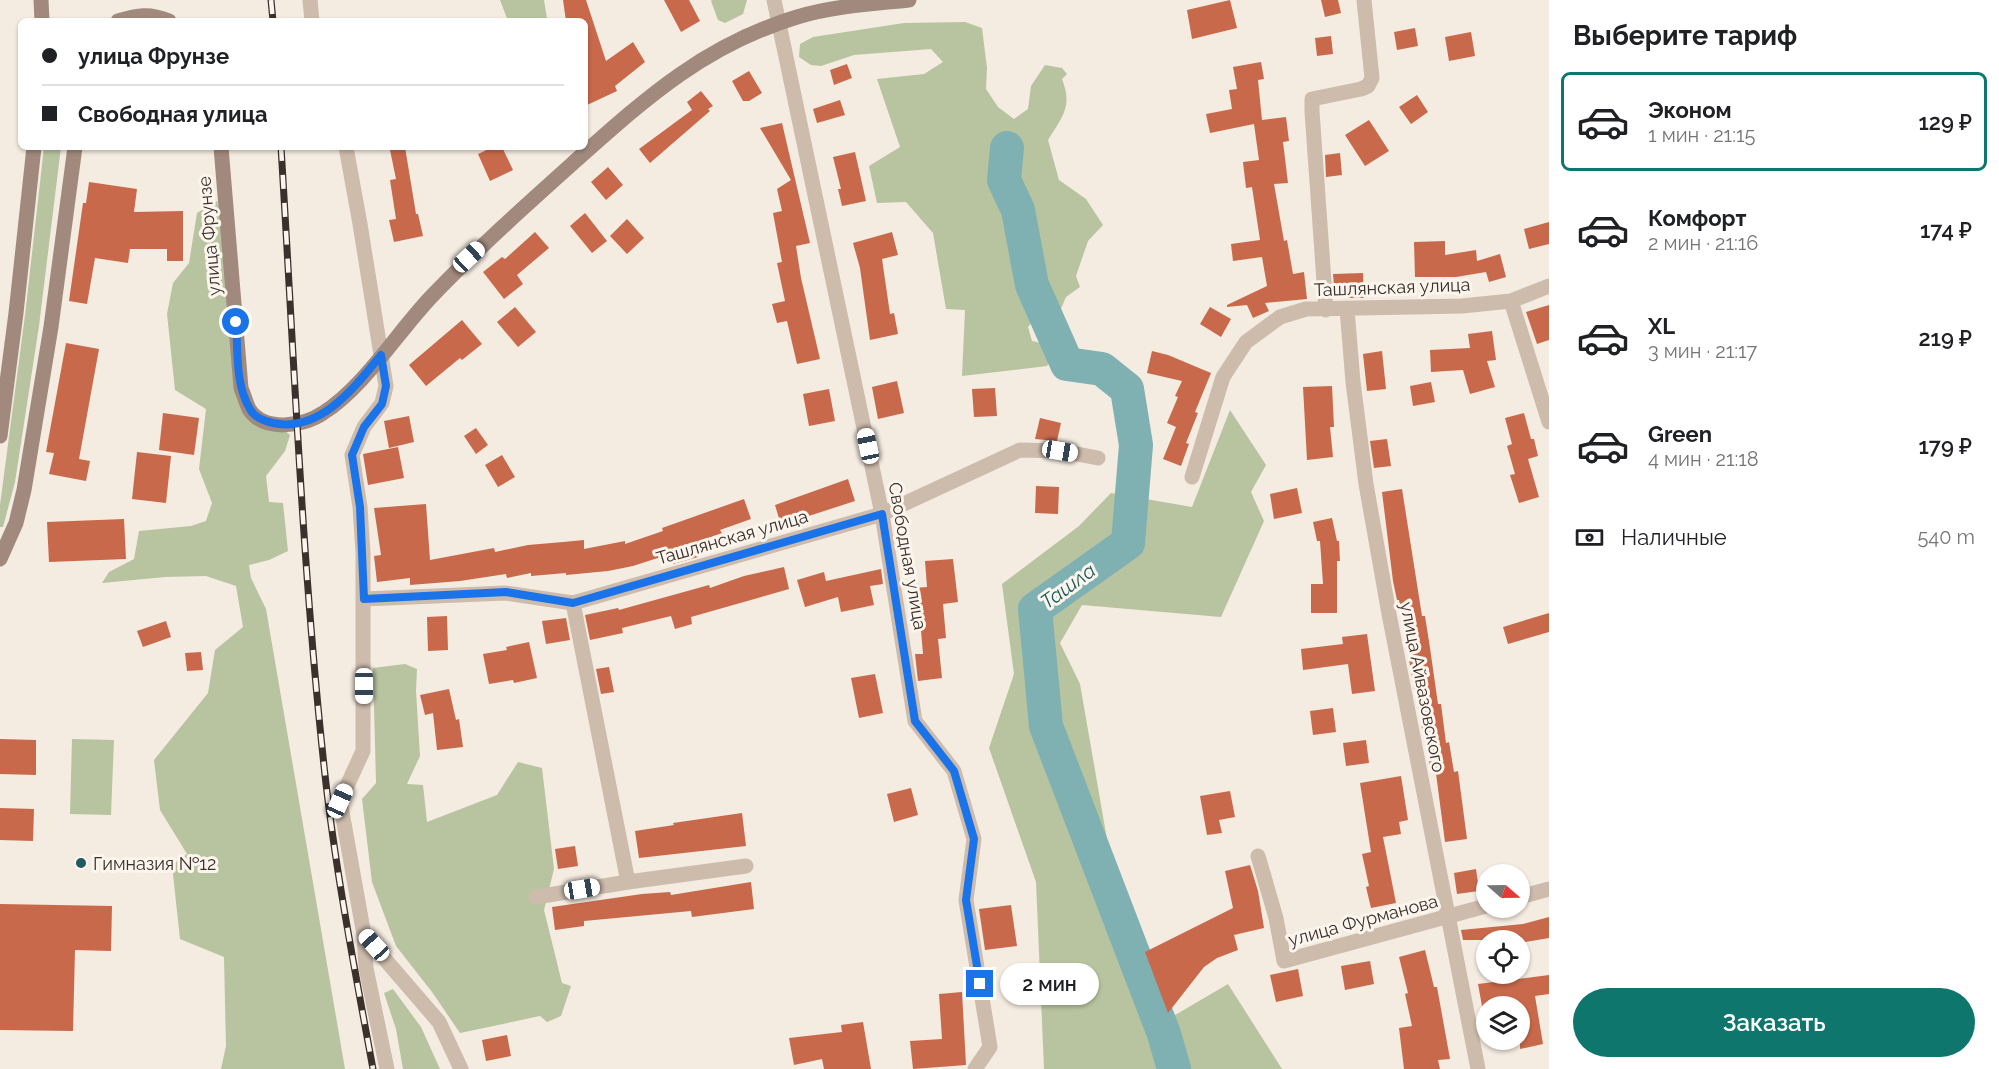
<!DOCTYPE html>
<html lang="ru">
<meta charset="utf-8">
<style>
:root{--surface:#fff;--page:#f6f6f6;--text:#202124;--muted:#757577;--line:#e0e0e0;--accent:#0f766e}
body{margin:0;font-family:Raleway,sans-serif;background:var(--page);color:var(--text);height:100vh;display:flex;flex-direction:column;font-size:22px;white-space:nowrap}
*{box-sizing:border-box;margin:0}
p{font-size:20px;color:var(--muted)}
.icon{flex:none;width:33px;height:33px;fill:none;stroke:currentColor;stroke-width:2;stroke-linecap:round;stroke-linejoin:round}
.map{position:relative;flex:1;overflow:hidden}
.details{display:flex;flex-direction:column;background:var(--surface);width:450px}
.details>*{flex:none}
.banner{position:absolute;left:18px;top:18px;width:570px;height:132px;border-radius:9px;box-shadow:0 2px 4px #0004;display:grid;align-content:center;height:132px;padding:0 24px;background:var(--surface)}
.needle{width:39px;rotate:110deg}
.tools{position:absolute;left:1476px;top:864px;display:grid;gap:12px}
.tools a{display:grid;place-items:center;width:54px;height:54px;border-radius:50%;background:var(--surface);box-shadow:0 2px 4px #0004;font-size:30px}
.end{position:absolute;width:27px;height:27px;margin:-14px;border:8px solid #1a73e8;background:#fff;box-shadow:0 0 0 3px #fff}
.from{border-radius:50%}
.bubble{position:absolute;height:42px;border-radius:21px;background:var(--surface);box-shadow:0 2px 4px #0004;font-size:20px;font-weight:600;line-height:42px;text-align:center}
.car{position:absolute;width:18px;height:36px;margin:-18px -9px;border-radius:8px;box-shadow:0 0 4px 2px #0007;background:linear-gradient(#fff 24%,#345 0 40%,#fff 0 76%,#345 0 86%,#fff 0)}
.banner b{display:flex;align-items:center;gap:21px;height:57px;font-size:22px}
.banner b+b{border-top:2px solid var(--line)}
.banner i{width:15px;height:15px;background:var(--text)}
ul{padding:0;list-style:none}
li{display:flex;align-items:center;gap:18px;height:99px;margin:0 12px 9px;padding:0 12px;border:3px solid transparent;border-radius:9px}
li div{flex:1}
li b{display:block;font-size:22px}
li em{font-style:normal;font-weight:600}
li.current{border-color:var(--accent)}
li>.icon{width:54px;height:54px;stroke-width:1.5}
h2{padding:0 24px;font-size:27px;line-height:72px}
.pay{display:flex;align-items:center;gap:15px;height:66px;padding:0 24px;font-size:22px}
.pay p{margin-inline-start:auto}
.primary-button{display:flex;gap:12px;margin-top:auto;padding:12px 24px}
.primary-button a{flex:1;height:69px;border-radius:36px;background:var(--accent);color:#fff;font-size:24px;font-weight:600;line-height:69px;text-align:center}
main{display:flex;flex:1;min-height:0}
.map>svg:first-child{display:block}
.green{fill:#b8c4a0}
.lines{fill:none;stroke-linecap:round;stroke-linejoin:round}
.river{stroke:#7fb0b2;stroke-width:34}
.building{fill:#c8694b}
.street{stroke:#cdbbac;stroke-width:15}
.secondary{stroke:#a18a7d;stroke-width:15}
.rail-casing{stroke:#3b302b;stroke-width:7}
.rail{stroke:#fbf5ee;stroke-width:4.5;stroke-dasharray:14;stroke-linecap:butt}
.route{stroke:#1a73e8;stroke-width:8}
.poi-dot{fill:#1f5a5e;stroke:#fbf5ee;stroke-width:2}
.labels{text-anchor:middle;dominant-baseline:central;stroke-width:6;stroke-linejoin:round;paint-order:stroke}
.street-label{font-size:18px;fill:#3b302b;stroke:#fbf5ee}
.poi-label{font-size:18px;fill:#3b302b;stroke:#fbf5ee;text-anchor:start}
.water-label{font-size:20px;font-style:italic;fill:#1f5a5e;stroke:#fbf5ee}
</style>
<main>
<div class="map">
<svg width="1549" height="1069" viewBox="0 0 1549 1069">
<rect width="100%" height="100%" fill="#f4ebe1"/>
<path class="green" d="M500,0H544L547,19L543,21H508Z
M712,0H747L743,14L725,23L718,20L711,1Z
M965,22L982,28L987,68L986,89L998,107L1014,119L1028,109L1031,86L1045,65L1062,68L1067,74L1062,79C1073,107 1062,117 1048,140L1059,180L1086,199L1103,225L1088,241L1076,276L1080,287L1066,297L1060,311L1040,313L1028,327L1032,341L1059,347L1047,366L962,376L965,310L946,309L933,233L906,202L877,203L869,166L900,147L877,79L924,74L943,62L931,49L854,55L821,66L811,65L799,57L800,44L813,37L904,23Z
M44,147H61L39,326L15,482L3,527H0V505L25,315Z
M217,201L220,212L246,413L284,430L290,435L285,451L266,476L269,502L283,503L288,551L269,560L249,565L251,578L266,609L345,1069H221L226,1046L224,957L180,939L172,865L187,854L160,810L154,760L208,693L215,650L243,627L236,586L206,576L165,577L102,583L109,572L134,559L139,531L191,526L206,521L212,503L199,469L206,409L175,390L167,314L173,283L189,263L197,213Z
M1230,410L1266,465L1251,492L1264,521L1221,617L1082,605L1060,643L1080,684L1124,937L1153,1028L1228,984L1282,1069H1044L1036,882L989,748L1014,674L1002,584L1079,526L1111,493L1192,507Z
M405,664L417,669L416,691L420,756L407,784L423,785L427,822L497,795L518,762L542,768L554,869L544,910L562,983L571,986L561,1016L547,1022L540,1016L460,1033L432,992L396,946L372,882L362,799L376,783L373,668Z
M72,739L114,740L111,815L70,814Z
M393,989L421,1027L440,1069H403L396,1029L384,993Z"/>
<g class="lines">
<path class="river" d="M1007,148L1004,180L1018,210L1032,285L1067,364L1102,369L1127,389L1136,445L1128,543L1035,609L1046,726L1164,1034L1174,1069"/>
</g>
<path class="building" d="M563,0H586L606,61L633,42L645,62L615,86L617,91L585,106V21H566Z
M664,0H689L700,21L681,32Z
M1230,0L1237,28L1192,39L1187,10Z
M1321,0H1338L1341,13L1325,17Z
M1415,28L1418,46L1397,50L1394,32Z
M1471,32L1475,56L1449,61L1445,37Z
M1331,36L1333,54L1317,56L1315,38Z
M1261,62L1264,79L1258,80L1262,120L1286,117L1289,141L1283,142L1288,183L1274,184L1284,241L1287,240L1293,274L1304,272L1307,299L1265,303L1269,311L1253,318L1247,305L1227,307V305L1267,286L1262,257L1233,261L1231,244L1260,240L1252,187L1246,188L1243,162L1259,160L1254,124L1210,133L1206,114L1232,109L1229,90L1237,89L1233,67Z
M847,64L852,78L834,85L830,70Z
M749,71L762,93L749,101H743L732,81Z
M701,91L713,106L708,109L710,111L650,163L639,149L692,110L687,102Z
M1417,95L1428,112L1411,124L1399,107Z
M840,100L845,115L817,123L813,109Z
M1369,120L1389,151L1365,166L1345,135Z
M782,123L810,243L796,246L801,278L820,359L797,364L787,321L777,323L772,304L785,301L777,263L782,262L773,213L782,211L777,189L791,180L760,128Z
M405,147L416,214H418L423,236L394,242L389,220L396,219L390,180L396,179L390,150Z
M493,147H502L513,170L490,181L478,154Z
M855,152L866,201L842,206L838,189H841L833,157Z
M1340,153L1342,175L1326,177L1325,155Z
M608,167L623,185L606,200L591,182Z
M89,182L137,189L134,212L183,211V261H167V249H130L128,263L95,258L87,304L69,301L83,203H86Z
M585,213L607,241L592,253L570,226Z
M627,219L644,238L627,254L610,236Z
M1549,222V244L1529,249L1524,229Z
M535,232L549,248L517,275L523,284L504,299L483,272L502,257L505,259Z
M892,232L898,255L882,259L890,314L894,313L898,334L870,340L860,268L853,243Z
M1445,241V255L1476,250L1477,261L1500,254L1506,277L1489,282L1486,272L1456,277H1415L1414,242Z
M1363,273L1364,298H1335L1333,274Z
M1549,305V340L1537,344L1526,312Z
M515,307L536,332L518,347L497,322Z
M1210,307L1231,319L1221,337L1200,324Z
M462,320L482,344L462,360L460,358L426,386L409,365Z
M1492,331L1496,360L1487,361L1495,387L1470,394L1463,370L1431,372L1430,350L1470,348L1468,334Z
M66,343L99,349L79,459L90,461L86,481L49,474L54,453L46,452Z
M1152,351L1168,355L1211,373L1195,412L1198,413L1186,443L1189,444L1181,466L1163,459L1176,427L1167,423L1178,397L1175,396L1182,381L1147,373Z
M1382,351L1386,389L1367,391L1363,354Z
M897,381L904,413L878,419L872,387Z
M1431,382L1435,402L1413,406L1410,386Z
M1332,386L1334,427H1330L1333,457L1307,460L1303,387Z
M995,388L997,416L974,417L972,389Z
M829,389L835,421L809,426L803,394Z
M163,413L199,418L194,455L159,450Z
M1524,413L1531,439H1534L1538,456L1528,459L1539,497L1519,503L1510,475L1515,474L1507,446L1512,444L1505,418Z
M409,416L414,442L389,448L384,421Z
M1040,418L1061,423L1057,441L1035,439Z
M476,428L488,445L476,454L464,436Z
M1387,439L1391,466L1374,468L1370,441Z
M398,447L404,478L368,485L363,454Z
M137,452L171,456L166,503L132,499Z
M502,455L515,477L498,487L485,465Z
M848,479L855,501L781,525L775,505Z
M1036,486L1059,487L1058,514L1035,513Z
M1297,488L1302,513L1274,519L1270,494Z
M1402,489L1422,616H1425L1430,648L1438,704H1441L1446,743L1449,742L1454,772L1458,771L1467,839L1445,842L1435,766L1430,767L1425,728L1422,729L1416,689H1414L1399,600H1397L1393,581L1382,492Z
M744,499L751,519L720,530L722,533L694,543L698,557L673,564L670,554L633,566L608,571L566,575V573L531,576V573L507,578L506,574L460,581L410,585V578L377,582L374,556L381,555L374,508L426,504L430,560L494,548L495,552L528,545L563,542L584,540V549L625,541V544L663,531L662,528Z
M1332,518L1337,541H1339L1340,561H1337V613H1311V584H1323L1320,541H1317L1313,522Z
M124,519L126,559L49,562L47,522Z
M953,559L958,602L943,604L946,638L938,639L942,678L918,681L915,654H923L919,607H916L914,588L927,587L925,561Z
M784,567L789,589L691,617L692,624L675,629L671,616L622,628L623,633L590,640L585,615L618,608L619,610L709,585L710,588L744,576Z
M881,569L883,584L870,586L874,605L841,612L838,597L805,607L797,580L824,572L826,581Z
M1549,613V632L1508,644L1503,627Z
M447,616L448,650L428,651L427,617Z
M566,618L570,640L546,644L542,621Z
M166,621L171,637L143,647L137,631Z
M1367,634L1375,691L1352,694L1348,664L1303,670L1301,649L1343,644L1342,637Z
M529,642L537,678L514,683L513,680L489,684L483,654L507,650L506,647Z
M201,652L203,670L187,671L185,653Z
M609,667L614,692L601,694L596,669Z
M875,674L883,713L859,718L851,678Z
M449,689L456,720L459,719L463,747L437,750L433,713L425,715L420,695Z
M1333,708L1336,732L1313,735L1310,711Z
M0,739L36,740V775L0,774Z
M1366,740L1369,763L1346,766L1343,743Z
M1401,776L1408,820L1399,822L1401,834L1383,837L1396,903L1371,908L1366,887L1369,886L1362,854L1371,852L1360,783Z
M911,788L918,815L894,822L887,794Z
M1230,791L1235,817L1219,820L1222,833L1207,835L1200,796Z
M0,808L34,809L33,841L0,840Z
M742,813L746,846L639,858L635,831L674,825L673,823Z
M575,846L578,866L558,869L555,849Z
M1250,865L1258,891L1264,928L1234,935L1238,950L1217,958L1204,967L1168,1013L1145,952L1233,908L1225,871Z
M1476,869L1479,891L1457,894L1454,873Z
M751,882L754,909L692,917L691,911L584,921V926L555,930L552,907L642,894L670,892L671,895Z
M0,904L112,906L111,951L75,950L73,1031L0,1030Z
M1011,905L1017,946L985,950L979,909Z
M1549,917V938L1520,943V940H1463L1461,930L1523,924Z
M1425,950L1434,987H1437L1450,1059L1438,1060L1440,1069H1404L1399,1028L1412,1026L1405,994L1408,993L1399,957Z
M1370,961L1374,984L1345,990L1341,966Z
M1298,969L1303,996L1276,1002L1270,975Z
M1549,975V994L1535,996L1543,1044L1520,1049V1006H1482L1478,984Z
M962,992L966,1065L913,1069L910,1041L942,1039L939,994Z
M863,1022L871,1069H824L822,1059L794,1065L789,1038L842,1032L841,1025Z
M507,1035L511,1056L486,1061L482,1040Z"/>
<g class="lines">
<path class="street" d="M310,0L312,21
M774,0L882,514L915,721L954,771L974,839L966,900L990,1047L975,1069
M346,147L360,224L386,386L382,403L364,427L352,455L360,507L363,553V751L340,801L364,935L366,968L387,1069
M1511,301L1549,422
M1347,309L1353,382L1366,484L1389,614L1478,1069
M1326,310L1312,111V99L1361,89L1368,86L1372,78L1364,0
M1192,477L1223,377L1246,342L1280,317L1306,309L1462,306L1511,301L1549,286
M364,599L505,593L573,603L882,514L1020,450L1061,451L1098,458
M573,603L628,882
M1258,856L1276,918L1284,961L1486,906
M536,897L628,882L746,866
M1520,897L1549,889
M364,935L439,1022L461,1069"/>
<path class="secondary" d="M41,0L42,21
M118,21C138,15 149,13 169,21
M221,147L241,388C244,395 246,403 249,409C264,433 304,426 323,413C364,387 397,333 431,297C476,250 524,207 572,164C644,100 702,46 797,17C833,6 872,4 909,0
M0,436L16,313L34,147
M0,559L16,523L24,490L51,327L75,147"/>
<defs>
<path id="rail" d="M271,0L273,21
M281,147C294,356 302,566 325,775C336,874 355,971 373,1069"/>
</defs>
<use href="#rail" class="rail-casing"/>
<use href="#rail" class="rail"/>
</g>
<g class="lines">
<path class="route" d="M236,322C238,349 235,385 250,409C254,417 264,421 273,423C320,433 354,388 381,355L386,386L382,404L364,427L352,455L360,507L364,599L506,592L573,603L882,514L915,721L954,771L974,839L966,900L980,984"/>
</g>
<circle class="poi-dot" cx="81" cy="863" r="6"/>
<g class="labels">
<g class="street-label">
<text transform="translate(209 236) rotate(-95)">улица Фрунзе</text>
<text transform="translate(1392 287) rotate(-2)">Ташлянская улица</text>
<text transform="translate(732 537) rotate(-16)">Ташлянская улица</text>
<text transform="translate(908 556) rotate(80)">Свободная улица</text>
<text transform="translate(1423 687) rotate(79)">улица Айвазовского</text>
<text transform="translate(1363 920) rotate(-15)">улица Фурманова</text>
</g>
<g class="poi-label">
<text x="93" y="863">Гимназия №12</text>
</g>
<g class="water-label">
<text transform="translate(1068 586) rotate(-36)">Ташла</text>
</g>
</g>
</svg>
<div class="tools">
<a><svg class="needle" viewBox="-14 -14 28 28"><path d="M0-13l5 13h-10z" fill="#e53935"/><path d="M0 13l5-13h-10z" fill="#757577"/></svg></a>
<a><svg class="icon" aria-label="locate" viewBox="0 0 24 24"><circle cx="12" cy="12" r="6"/><path d="M12 2v4M12 18v4M2 12h4M18 12h4"/></svg></a>
<a><svg class="icon" aria-label="layers" viewBox="0 0 24 24"><path d="M12 4l9 5-9 5-9-5zM3 14l9 5 9-5"/></svg></a>
</div>
<i class="end from" style="left:236px;top:322px"></i>
<i class="end" style="left:980px;top:984px"></i>
<div class="bubble" style="left:1000px;top:963px;width:99px">2 мин</div>
<i class="car" style="left:469px;top:257px;rotate:47deg"></i>
<i class="car" style="left:868px;top:446px;rotate:348deg"></i>
<i class="car" style="left:1060px;top:451px;rotate:100deg"></i>
<i class="car" style="left:364px;top:686px;rotate:180deg"></i>
<i class="car" style="left:340px;top:801px;rotate:24deg"></i>
<i class="car" style="left:582px;top:889px;rotate:81deg"></i>
<i class="car" style="left:374px;top:945px;rotate:318deg"></i>
<div class="banner">
<b><i class="from"></i>улица Фрунзе</b>
<b><i></i>Свободная улица</b>
</div>
</div>
<section class="details">
<h2>Выберите тариф</h2>
<ul>
<li class="current"><svg class="icon" aria-label="car" viewBox="0 0 24 24"><path d="M5 17H2v-5l4-1 3-4h7l3 4 3 1v5h-3M9 17h6M6 11h13"/><circle cx="7" cy="17" r="2"/><circle cx="17" cy="17" r="2"/></svg><div><b>Эконом</b><p>1 мин · 21:15</p></div><em>129 ₽</em></li>
<li><svg class="icon" aria-label="car" viewBox="0 0 24 24"><path d="M5 17H2v-5l4-1 3-4h7l3 4 3 1v5h-3M9 17h6M6 11h13"/><circle cx="7" cy="17" r="2"/><circle cx="17" cy="17" r="2"/></svg><div><b>Комфорт</b><p>2 мин · 21:16</p></div><em>174 ₽</em></li>
<li><svg class="icon" aria-label="car" viewBox="0 0 24 24"><path d="M5 17H2v-5l4-1 3-4h7l3 4 3 1v5h-3M9 17h6M6 11h13"/><circle cx="7" cy="17" r="2"/><circle cx="17" cy="17" r="2"/></svg><div><b>XL</b><p>3 мин · 21:17</p></div><em>219 ₽</em></li>
<li><svg class="icon" aria-label="car" viewBox="0 0 24 24"><path d="M5 17H2v-5l4-1 3-4h7l3 4 3 1v5h-3M9 17h6M6 11h13"/><circle cx="7" cy="17" r="2"/><circle cx="17" cy="17" r="2"/></svg><div><b>Green</b><p>4 мин · 21:18</p></div><em>179 ₽</em></li>
</ul>
<div class="pay"><svg class="icon" aria-label="cash" viewBox="0 0 24 24"><path d="M3 7h18v10H3z"/><circle cx="12" cy="12" r="2"/></svg>Наличные<p>540 m</p></div>
<div class="primary-button"><a>Заказать</a></div>
</section>
</main>
